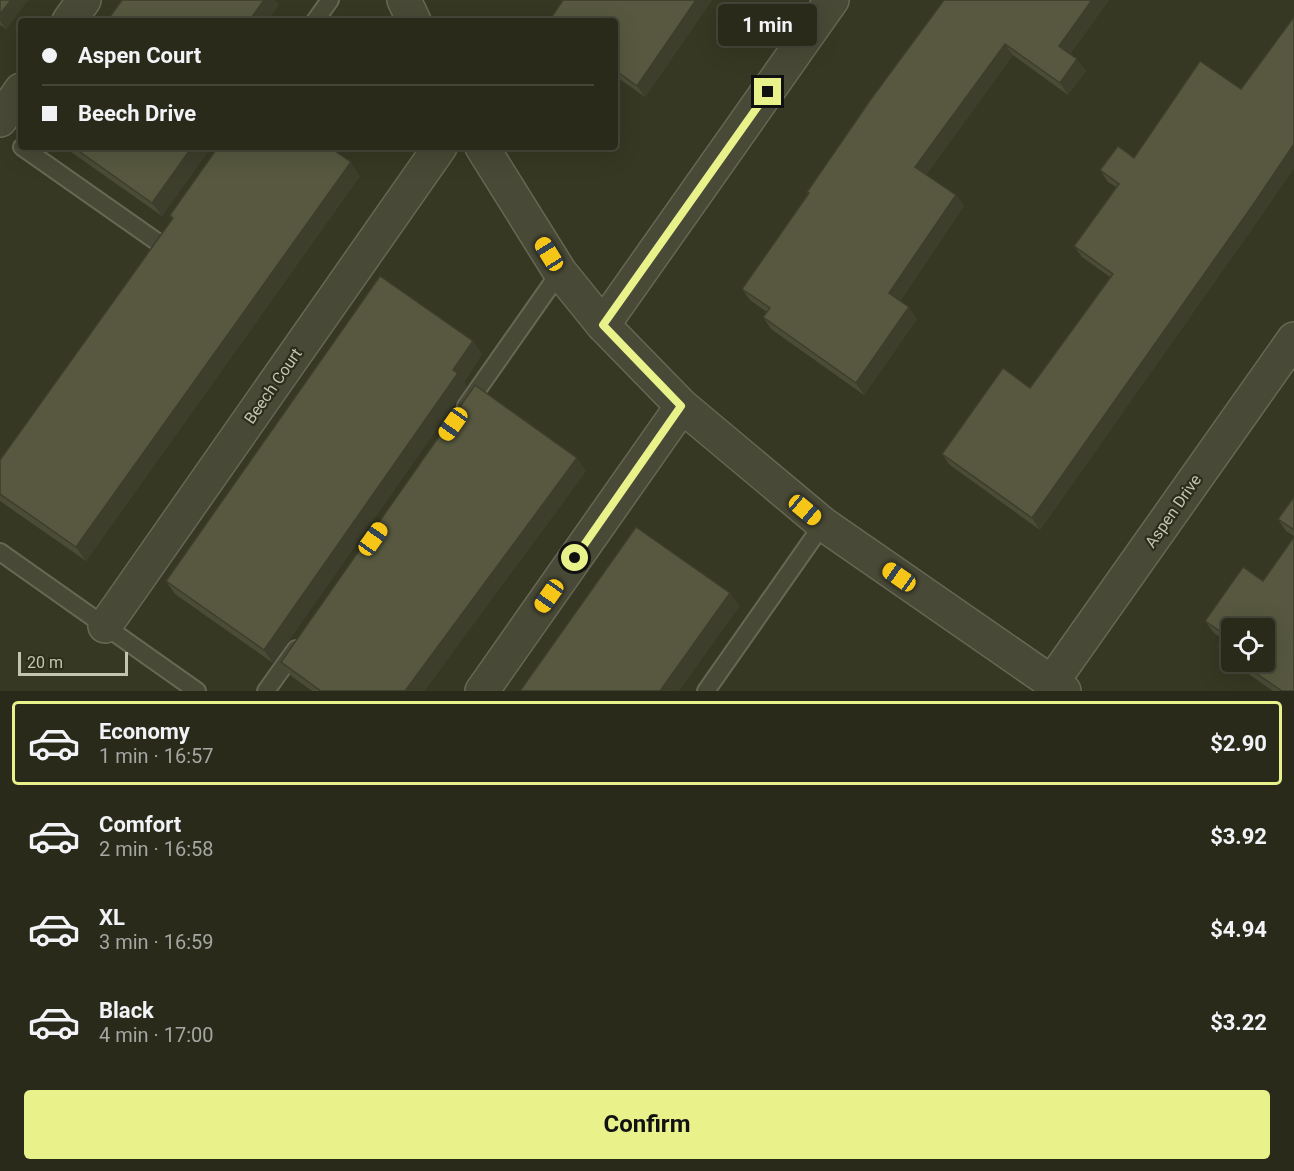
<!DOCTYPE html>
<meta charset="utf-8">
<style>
:root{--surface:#292a1a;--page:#353627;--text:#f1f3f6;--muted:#a5a7a2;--line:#454639;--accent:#e9f18a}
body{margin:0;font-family:Roboto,sans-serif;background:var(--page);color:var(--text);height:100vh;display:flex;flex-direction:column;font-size:22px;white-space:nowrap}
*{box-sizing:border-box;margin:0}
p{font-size:20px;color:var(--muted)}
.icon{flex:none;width:33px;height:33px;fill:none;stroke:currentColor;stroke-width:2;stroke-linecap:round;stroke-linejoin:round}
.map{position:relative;height:691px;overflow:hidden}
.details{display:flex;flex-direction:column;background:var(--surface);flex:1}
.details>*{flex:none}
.top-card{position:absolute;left:18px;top:18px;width:600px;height:132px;border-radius:6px;box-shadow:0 6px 24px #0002,0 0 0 2px var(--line);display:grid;align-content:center;height:132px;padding:0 24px;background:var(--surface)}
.controls{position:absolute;left:1221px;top:618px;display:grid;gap:12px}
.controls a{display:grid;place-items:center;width:54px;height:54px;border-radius:6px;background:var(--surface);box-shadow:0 6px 24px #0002,0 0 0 2px var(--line);font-size:30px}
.scale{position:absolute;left:18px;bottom:15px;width:110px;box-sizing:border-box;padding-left:6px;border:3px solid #c3c5b1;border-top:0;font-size:16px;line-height:21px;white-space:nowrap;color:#c3c5b1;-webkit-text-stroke:4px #2d2d1c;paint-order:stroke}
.end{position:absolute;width:27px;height:27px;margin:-14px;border:8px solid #e9f18a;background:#111;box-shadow:0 0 0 3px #111}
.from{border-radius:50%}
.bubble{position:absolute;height:42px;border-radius:6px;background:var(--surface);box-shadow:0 6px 24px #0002,0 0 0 2px var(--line);font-size:20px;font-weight:700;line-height:42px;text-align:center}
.car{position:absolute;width:18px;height:36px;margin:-18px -9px;border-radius:8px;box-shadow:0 0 4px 2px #0007;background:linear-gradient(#f5c518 24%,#345 0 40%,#f5c518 0 76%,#345 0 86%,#f5c518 0)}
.top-card b{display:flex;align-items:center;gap:21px;height:57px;font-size:22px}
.top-card b+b{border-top:2px solid var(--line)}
.top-card i{width:15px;height:15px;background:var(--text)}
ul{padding:10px 0 0;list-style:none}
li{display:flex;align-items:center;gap:18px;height:84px;margin:0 12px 9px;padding:0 12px;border:3px solid transparent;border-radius:6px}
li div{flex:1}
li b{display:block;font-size:22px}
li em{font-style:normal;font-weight:700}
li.on{border-color:var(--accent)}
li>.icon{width:54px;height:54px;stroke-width:1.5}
.primary-button{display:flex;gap:12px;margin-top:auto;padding:12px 24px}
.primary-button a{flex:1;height:69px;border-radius:6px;background:var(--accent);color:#111;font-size:24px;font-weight:700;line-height:69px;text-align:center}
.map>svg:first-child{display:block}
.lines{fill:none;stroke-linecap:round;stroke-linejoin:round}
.lane-casing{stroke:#666754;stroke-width:20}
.street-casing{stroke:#666754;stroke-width:36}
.lane{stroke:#484936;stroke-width:16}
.street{stroke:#484936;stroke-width:33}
.wall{fill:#4b4c36;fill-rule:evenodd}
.shaded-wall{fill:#3d3e2c}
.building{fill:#57583f;stroke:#3d3e2c;stroke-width:1.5}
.route{stroke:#e9f18a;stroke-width:8}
.labels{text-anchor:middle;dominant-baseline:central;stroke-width:4.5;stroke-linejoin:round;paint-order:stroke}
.street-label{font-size:16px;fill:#c3c5b1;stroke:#2d2d1c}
</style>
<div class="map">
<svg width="1294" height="691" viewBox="0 0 1294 691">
<rect width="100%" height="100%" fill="#373823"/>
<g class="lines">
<defs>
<path id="lane" d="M315,21L330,0
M22,147L156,241
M466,406L560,272
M0,552L197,691
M266,691L296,649
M706,691L823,524"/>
<path id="street" d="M404,0L414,21
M69,21L84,0
M0,120L21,90
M482,147L560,272L603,325L682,406L823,524L1064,691
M603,325L832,0
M105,626L440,147
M1052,682L1294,339
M482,691L682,406"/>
</defs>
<use href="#lane" class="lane-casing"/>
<use href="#street" class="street-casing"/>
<use href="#lane" class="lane"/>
<use href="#street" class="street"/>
</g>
<path class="wall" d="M0,0H28L6,29L0,25Z
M712,0L645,97L615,76V21Z
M1109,0L1070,54L1086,71L1068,95L1013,55L926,175L956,195L964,206L900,301L917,319L864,395L771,329L763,317L767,312L750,300L742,289L808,194L807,192L871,99Z
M1294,17V168L1263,213L1040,530L950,465L942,454L1030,388L1110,277L1082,257L1074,246L1116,187L1108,182L1100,170L1134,158L1241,89Z
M64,147H211L162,216Z
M360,176L86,561L0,501V460L172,219L170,215Z
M482,354L464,382L467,386L273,663L175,594L166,581Z
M586,471L424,691H312L290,675L281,662Z
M1294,497V536L1286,531L1278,519Z
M1263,581L1294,691H1273L1227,659L1218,647L1224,640L1214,633L1205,621ZM1232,628L1264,662H1232Z"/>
<path class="shaded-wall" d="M11,0H28L6,29L0,21V14Z
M264,0H275L279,5L267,21H249Z
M696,0H712L645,97L637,86Z
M1092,0H1109L1067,58L1059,46Z
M1005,44L1013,55L923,179L915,167Z
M1077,59L1086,71L1068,95L1060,83Z
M1294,144V168L1263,213L1040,530L1032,518Z
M192,147H211L162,216L152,203Z
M351,162L360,176L86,561L76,547Z
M956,195L964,206L897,305L889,293Z
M909,307L917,319L864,395L856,383Z
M473,341L482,354L464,382L467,386L273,663L264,650Z
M577,458L586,471L424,691H405Z
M730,593L740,606L679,691H660Z"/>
<path class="building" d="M0,0H11L0,14Z
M122,0H264L249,21H107Z
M563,0H696L637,86L615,70V21H549Z
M944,0H1092L1059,46L1077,59L1060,83L1005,44L915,167L956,195L889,293L909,307L856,383L763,317L770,308L742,289L809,193L807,192L871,99Z
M1294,17V144L1255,202L1032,518L942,454L1003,368L1030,388L1113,274L1074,246L1119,184L1100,170L1118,146L1134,158L1200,61L1241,89Z
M73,147H192L152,203Z
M218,147H329L351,162L76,547L0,494V460L173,218L170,215Z
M380,276L473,341L453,370L458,373L264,650L166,581Z
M475,385L577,458L405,691H321L281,662Z
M1294,497V530L1278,519Z
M636,527L730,593L660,691H520Z
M1294,537V691H1282L1239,662H1264V628H1232V656L1218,647L1227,636L1205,621L1243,567L1263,581Z"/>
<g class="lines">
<path class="route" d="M575,558L681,406L603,325L768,92"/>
</g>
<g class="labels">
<g class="street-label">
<text transform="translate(273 386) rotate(-55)">Beech Court</text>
<text transform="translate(1173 511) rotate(-55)">Aspen Drive</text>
</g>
</g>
</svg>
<div class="controls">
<a><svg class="icon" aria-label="locate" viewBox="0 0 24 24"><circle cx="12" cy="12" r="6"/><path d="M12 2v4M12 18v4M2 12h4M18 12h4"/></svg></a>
</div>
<div class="scale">20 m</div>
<i class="end from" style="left:575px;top:558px"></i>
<i class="end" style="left:768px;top:92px"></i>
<div class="bubble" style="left:718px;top:4px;width:99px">1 min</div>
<i class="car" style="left:549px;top:254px;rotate:328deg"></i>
<i class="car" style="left:453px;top:424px;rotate:215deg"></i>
<i class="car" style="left:805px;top:510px;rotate:130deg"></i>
<i class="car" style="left:373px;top:539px;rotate:35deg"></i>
<i class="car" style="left:899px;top:577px;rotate:305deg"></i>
<i class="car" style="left:549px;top:596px;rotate:215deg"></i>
<div class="top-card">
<b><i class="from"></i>Aspen Court</b>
<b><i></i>Beech Drive</b>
</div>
</div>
<section class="details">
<ul>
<li class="on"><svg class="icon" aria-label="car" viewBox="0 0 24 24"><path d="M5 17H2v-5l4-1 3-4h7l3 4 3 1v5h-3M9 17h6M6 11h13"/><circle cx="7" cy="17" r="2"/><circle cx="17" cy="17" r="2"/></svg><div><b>Economy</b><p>1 min · 16:57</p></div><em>$2.90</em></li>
<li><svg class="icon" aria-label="car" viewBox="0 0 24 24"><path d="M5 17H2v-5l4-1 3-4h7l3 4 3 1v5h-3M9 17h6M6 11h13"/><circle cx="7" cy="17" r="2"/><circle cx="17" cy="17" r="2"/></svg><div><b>Comfort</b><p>2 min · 16:58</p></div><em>$3.92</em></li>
<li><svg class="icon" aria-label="car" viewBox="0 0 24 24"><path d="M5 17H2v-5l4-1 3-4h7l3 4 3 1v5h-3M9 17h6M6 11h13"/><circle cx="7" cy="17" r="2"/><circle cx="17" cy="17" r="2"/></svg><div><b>XL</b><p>3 min · 16:59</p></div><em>$4.94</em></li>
<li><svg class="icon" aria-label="car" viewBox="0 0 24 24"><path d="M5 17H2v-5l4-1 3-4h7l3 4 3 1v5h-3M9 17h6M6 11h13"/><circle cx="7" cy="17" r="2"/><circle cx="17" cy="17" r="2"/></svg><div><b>Black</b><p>4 min · 17:00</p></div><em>$3.22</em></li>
</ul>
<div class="primary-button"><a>Confirm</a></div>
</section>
